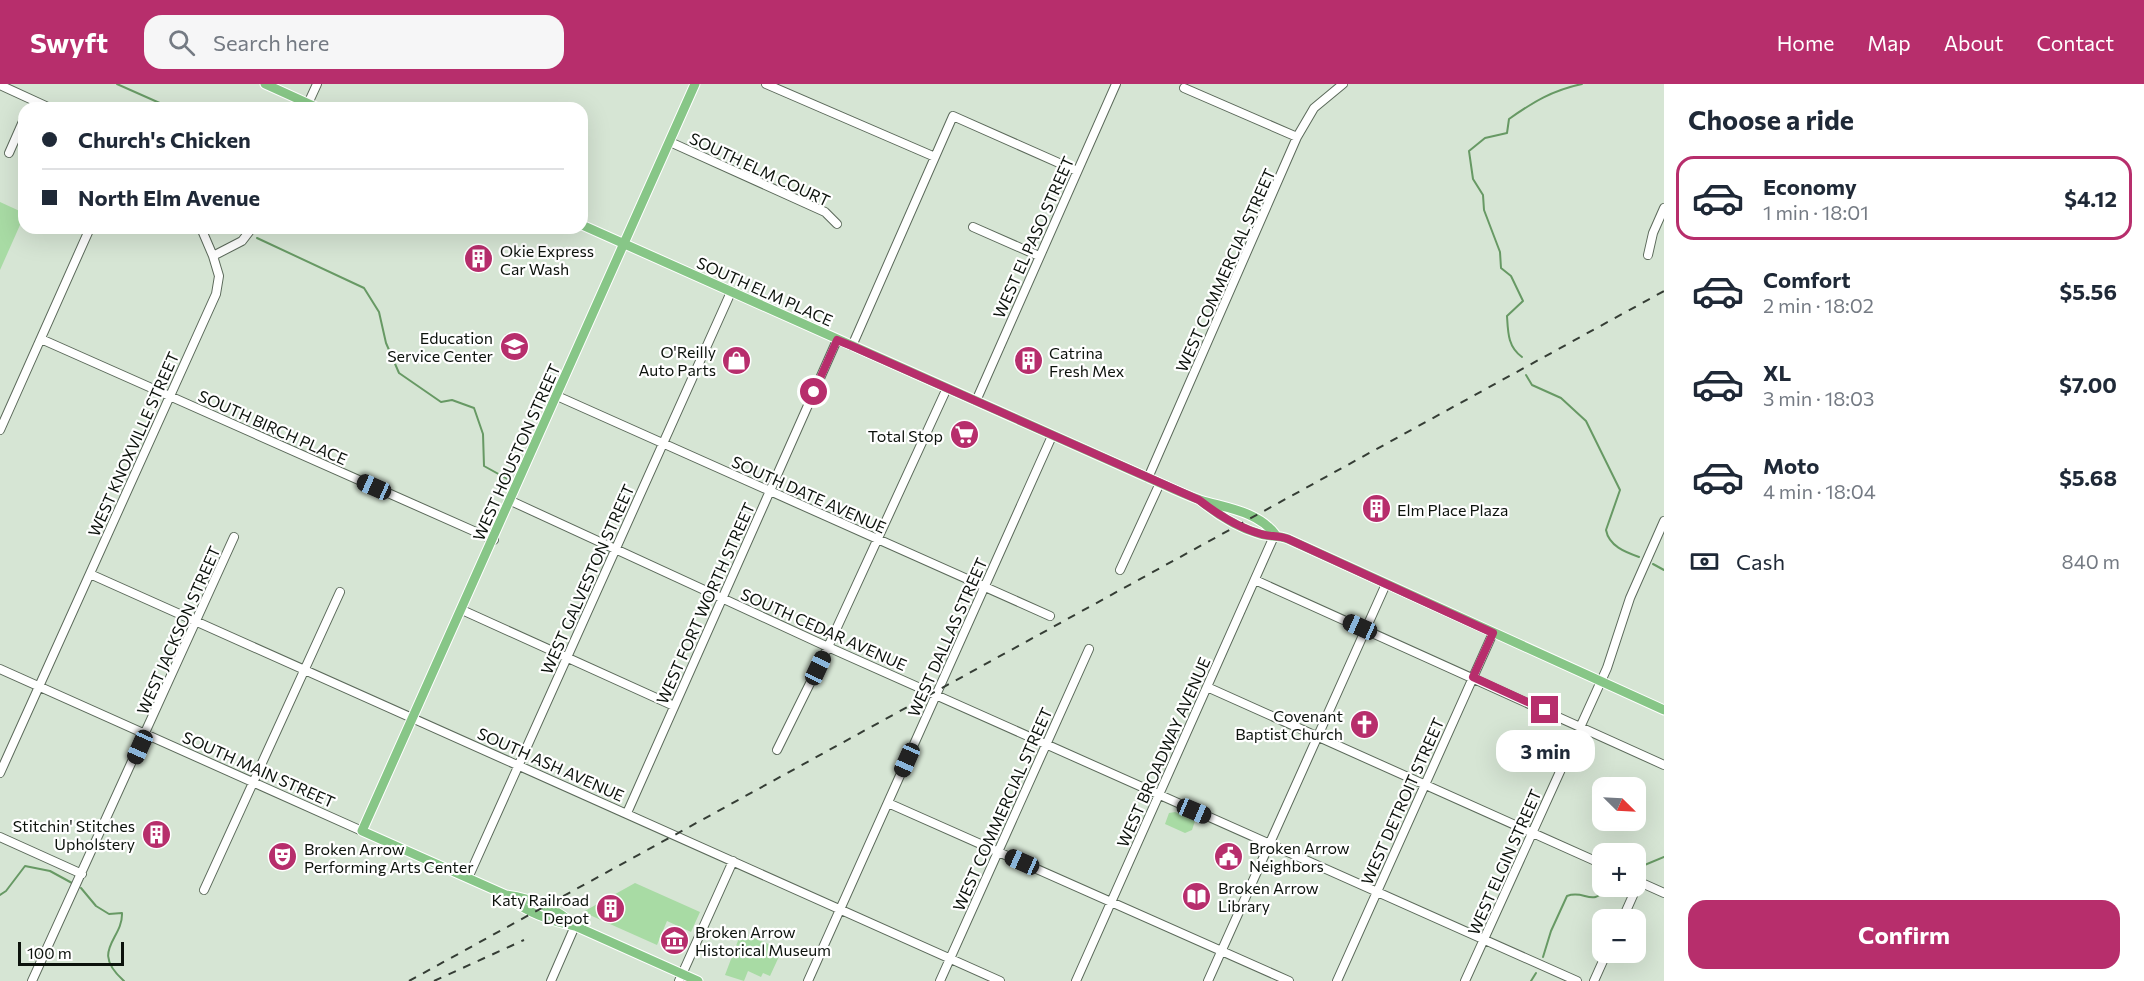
<!DOCTYPE html>
<meta charset="utf-8">
<style>
:root{--surface:#fff;--page:#f6f6f7;--text:#1f2937;--muted:#747a83;--line:#e0e1e3;--accent:#b72e6c}
body{margin:0;font-family:Commissioner,sans-serif;background:var(--page);color:var(--text);height:100vh;display:flex;flex-direction:column;font-size:22px;white-space:nowrap}
*{box-sizing:border-box;margin:0}
p{font-size:20px;color:var(--muted)}
.icon{flex:none;width:33px;height:33px;fill:none;stroke:currentColor;stroke-width:2;stroke-linecap:round;stroke-linejoin:round}
.map{position:relative;flex:1;overflow:hidden}
.details{display:flex;flex-direction:column;background:var(--surface);width:480px}
.details>*{flex:none}
.banner{position:absolute;left:18px;top:18px;width:570px;height:132px;border-radius:18px;box-shadow:0 6px 24px #0002;display:grid;align-content:center;height:132px;padding:0 24px;background:var(--surface)}
.needle{width:39px;rotate:114deg}
.controls{position:absolute;left:1592px;top:693px;display:grid;gap:12px}
.controls a{display:grid;place-items:center;width:54px;height:54px;border-radius:12px;background:var(--surface);box-shadow:0 6px 24px #0002;font-size:30px}
.scale{position:absolute;left:18px;bottom:15px;width:106px;box-sizing:border-box;padding-left:6px;border:3px solid #0c120c;border-top:0;font-size:16px;line-height:21px;white-space:nowrap;color:#0c120c;-webkit-text-stroke:4px #fff;paint-order:stroke}
.end{position:absolute;width:27px;height:27px;margin:-14px;border:8px solid #b72e6c;background:#fff;box-shadow:0 0 0 3px #fff}
.from{border-radius:50%}
.bubble{position:absolute;height:42px;border-radius:18px;background:var(--surface);box-shadow:0 6px 24px #0002;font-size:20px;font-weight:700;line-height:42px;text-align:center}
.car{position:absolute;width:18px;height:36px;margin:-18px -9px;border-radius:8px;box-shadow:0 0 4px 2px #0007;background:linear-gradient(#222 24%,#8ab4d8 0 40%,#222 0 76%,#8ab4d8 0 86%,#222 0)}
.banner b{display:flex;align-items:center;gap:21px;height:57px;font-size:22px}
.banner b+b{border-top:2px solid var(--line)}
.banner i{width:15px;height:15px;background:var(--text)}
ul{padding:0;list-style:none}
li{display:flex;align-items:center;gap:18px;height:84px;margin:0 12px 9px;padding:0 12px;border:3px solid transparent;border-radius:18px}
li div{flex:1}
li b{display:block;font-size:22px}
li em{font-style:normal;font-weight:700}
li.selected{border-color:var(--accent)}
li>.icon{width:54px;height:54px;stroke-width:1.5}
h2{padding:0 24px;font-size:27px;line-height:72px}
.pay{display:flex;align-items:center;gap:15px;height:66px;padding:0 24px;font-size:22px}
.pay p{margin-inline-start:auto}
.action{display:flex;gap:12px;margin-top:auto;padding:12px 24px}
.action a{flex:1;height:69px;border-radius:18px;background:var(--accent);color:#fff;font-size:24px;font-weight:700;line-height:69px;text-align:center}
header{display:flex;align-items:center;gap:36px;box-sizing:border-box;height:84px;padding:0 30px;background:var(--accent);color:#fff}
header strong{font-size:28px}
nav{display:flex;gap:33px;margin-inline-start:auto;font-size:21px}
.search{width:420px;height:54px;background:var(--page);display:flex;align-items:center;gap:15px;box-sizing:border-box;padding:0 21px;border-radius:18px;color:var(--muted);font-size:22px}
main{display:flex;flex:1;min-height:0}
.map>svg:first-child{display:block}
.green{fill:#a8dba4}
.lines{fill:none;stroke-linecap:round;stroke-linejoin:round}
.stream{stroke:#679964;stroke-width:2}
.minor-casing{stroke:#5b695a;stroke-width:10}
.major-casing{stroke:#fff;stroke-width:11}
.minor{stroke:#fff;stroke-width:8}
.major{stroke:#87c687;stroke-width:9}
.rail{stroke:#353d35;stroke-width:2;stroke-dasharray:8 8;stroke-linecap:butt}
.route{stroke:#b72e6c;stroke-width:8}
.labels{text-anchor:middle;dominant-baseline:central;stroke-width:4.5;stroke-linejoin:round;paint-order:stroke}
.street-label{font-size:16px;fill:#0c120c;stroke:#fff}
.poi-label{font-size:16px;fill:#0c120c;stroke:#fff;text-anchor:start}
</style>
<header>
<strong>Swyft</strong>
<div class="search"><svg class="icon" aria-label="search" viewBox="0 0 24 24"><circle cx="10" cy="10" r="6"/><path d="M15 15l6 6"/></svg>Search here</div>
<nav><a>Home</a><a>Map</a><a>About</a><a>Contact</a></nav>
</header>
<main>
<div class="map">
<svg width="1664" height="897" viewBox="0 0 1664 897">
<rect width="100%" height="100%" fill="#d6e5d4"/>
<path class="green" d="M0,118L24,129V132L0,186Z
M1175,728L1195,737L1192,746L1185,749L1165,740L1169,729Z
M635,799L700,828L691,848L667,837L657,861L583,828Z
M745,850L782,866L770,892L763,889L761,893L748,887L744,897L725,891L739,854Z"/>
<g class="lines">
<path class="stream" d="M117,0L171,24
M257,154L364,204L379,228L386,259L399,289L441,318L452,316L474,324L483,350L484,382L511,397
M1522,273C1508,263 1508,249 1507,232L1523,217L1511,192L1501,184L1500,168L1484,126L1483,111L1473,95L1469,67L1485,54L1507,49L1509,35C1533,18 1553,6 1582,0
M1526,291L1532,301L1561,314L1586,337L1620,406L1606,446C1609,462 1625,468 1639,473
M1653,480L1664,486
M1635,785L1664,773
M81,804L96,822L109,830L122,829C123,856 89,866 124,897
M0,811L6,807L25,782L50,787L72,799
M1543,873L1551,847L1567,812C1586,805 1591,825 1609,802
M1531,897L1536,889"/>
<defs>
<path id="minor" d="M766,0L935,73
M0,1L50,24
M1184,4L1297,53
M306,24L317,0
M670,58L825,128L837,140
M9,69L24,35
M973,143L1039,172
M201,144L213,172
M1648,171L1653,149L1664,124
M41,255L494,456
M852,262L953,32L1077,87
M557,312L1050,532
M976,317L1116,0
M0,346L90,144
M1148,394L1297,53L1314,24L1343,0
M511,417L828,563L1577,897
M1120,486L1160,399
M90,490L1000,897
M1255,496L1664,681
M462,526L674,622
M0,585L362,747
M1207,603L1602,780
M777,666L828,563L947,304
M0,689L216,210L219,192L213,172L242,157L252,144
M888,719L1289,897
M627,729L837,256
M0,753L82,790
M468,794L731,208
M1635,796L1664,809
M204,806L340,508
M1622,836L1639,798
M32,897L234,453
M551,897L575,842
M679,897L733,777
M808,897L1052,352
M940,897L1089,565
M1076,897L1275,450
M1208,897L1386,500
M1337,897L1493,549
M1465,897L1607,584L1630,514L1664,437
M1594,897L1607,868"/>
<path id="major" d="M265,0L318,24
M582,141L1160,399C1173,405 1186,411 1200,416C1226,424 1257,427 1275,450
M1201,417C1218,431 1239,444 1260,450C1270,453 1278,451 1288,455L1664,626
M506,811C526,829 550,837 575,842L698,897
M575,842C558,825 530,814 506,811L362,747L695,0"/>
</defs>
<use href="#minor" class="minor-casing"/>
<use href="#major" class="major-casing"/>
<use href="#minor" class="minor"/>
<use href="#major" class="major"/>
<path class="rail" d="M409,897L1664,207
M434,897L524,856"/>
</g>
<g class="lines">
<path class="route" d="M814,308L837,256L852,262L1199,416C1217,430 1239,444 1261,450C1270,453 1278,451 1288,455L1493,549L1473,593L1545,626"/>
</g>
<defs>
<symbol id="building-disc" viewBox="-11 -11 22 22"><circle r="9.5" fill="#b72e6c" stroke="#fff"/><path d="M-4-6H4V6H1V3H-1V6H-4ZM-2.5-4.3h1.7v1.8h-1.7ZM.8-4.3h1.7v1.8H.8ZM-2.5-1h1.7V.8h-1.7ZM.8-1h1.7V.8H.8Z" fill="#fff"/></symbol>
<symbol id="school-disc" viewBox="-11 -11 22 22"><circle r="9.5" fill="#b72e6c" stroke="#fff"/><path d="M0-5L7-2L0 1L-7-2ZM-4 1L0 2.5L4 1V4Q0 6-4 4Z" fill="#fff"/></symbol>
<symbol id="shop-disc" viewBox="-11 -11 22 22"><circle r="9.5" fill="#b72e6c" stroke="#fff"/><path d="M-5-2.5h2.3a2.7 3.5 0 0 1 5.4 0H5L5.5 6h-11ZM-1.5-2.5h3a1.5 2.3 0 0 0-3 0Z" fill="#fff"/></symbol>
<symbol id="supermarket-disc" viewBox="-11 -11 22 22"><circle r="9.5" fill="#b72e6c" stroke="#fff"/><path d="M-6-5.5h2.5l.6 2H6L4.5 2H-2.5L-4.4-4H-6ZM-1.5 3.2a1.3 1.3 0 1 0 .1 0ZM3 3.2a1.3 1.3 0 1 0 .1 0Z" fill="#fff"/></symbol>
<symbol id="church-disc" viewBox="-11 -11 22 22"><circle r="9.5" fill="#b72e6c" stroke="#fff"/><path d="M-1.2-6h2.4v3.5h3.3v2.4h-3.3V6h-2.4V-.1h-3.3v-2.4h3.3Z" fill="#fff"/></symbol>
<symbol id="civic-disc" viewBox="-11 -11 22 22"><circle r="9.5" fill="#b72e6c" stroke="#fff"/><path d="M-.6-6.5H3V-4.5H.6V-3L4-1V1h2V6H-6V1h2V-1L-.6-3ZM-1.2 2.5V6h2.4V2.5Z" fill="#fff"/></symbol>
<symbol id="theatre-disc" viewBox="-11 -11 22 22"><circle r="9.5" fill="#b72e6c" stroke="#fff"/><path d="M-5-5.5Q0-4 5-5.5V0Q5 5 0 6Q-5 5-5 0ZM-3.3-2.5H-1v1.5H-3.3ZM1-2.5H3.3v1.5H1ZM-2.8 1Q0 5.5 2.8 1Z" fill="#fff"/></symbol>
<symbol id="library-disc" viewBox="-11 -11 22 22"><circle r="9.5" fill="#b72e6c" stroke="#fff"/><path d="M-6-4Q-3-5.5-.7-3.5V5Q-3 3-6 4ZM6-4Q3-5.5 .7-3.5V5Q3 3 6 4Z" fill="#fff"/></symbol>
<symbol id="museum-disc" viewBox="-11 -11 22 22"><circle r="9.5" fill="#b72e6c" stroke="#fff"/><path d="M0-6L6-3V-2H-6V-3ZM-5-1h2V3h-2ZM-1-1h2V3h-2ZM3-1h2V3H3ZM-6 4H6V6H-6Z" fill="#fff"/></symbol>
</defs>
<g fill-rule="evenodd">
<use href="#building-disc" x="462" y="158" width="33" height="33"/>
<use href="#school-disc" x="498" y="246" width="33" height="33"/>
<use href="#shop-disc" x="720" y="260" width="33" height="33"/>
<use href="#building-disc" x="1012" y="260" width="33" height="33"/>
<use href="#supermarket-disc" x="948" y="334" width="33" height="33"/>
<use href="#building-disc" x="1360" y="408" width="33" height="33"/>
<use href="#church-disc" x="1348" y="624" width="33" height="33"/>
<use href="#building-disc" x="140" y="734" width="33" height="33"/>
<use href="#civic-disc" x="1212" y="756" width="33" height="33"/>
<use href="#theatre-disc" x="266" y="756" width="33" height="33"/>
<use href="#library-disc" x="1180" y="796" width="33" height="33"/>
<use href="#building-disc" x="594" y="808" width="33" height="33"/>
<use href="#museum-disc" x="658" y="840" width="33" height="33"/>
</g>
<g class="labels">
<g class="street-label">
<text transform="translate(760 85) rotate(25)">SOUTH ELM COURT</text>
<text transform="translate(1033 153) rotate(-66)">WEST EL PASO STREET</text>
<text transform="translate(1225 186) rotate(-66)">WEST COMMERCIAL STREET</text>
<text transform="translate(765 207) rotate(24)">SOUTH ELM PLACE</text>
<text transform="translate(273 343) rotate(24)">SOUTH BIRCH PLACE</text>
<text transform="translate(133 360) rotate(-66)">WEST KNOXVILLE STREET</text>
<text transform="translate(516 368) rotate(-66)">WEST HOUSTON STREET</text>
<text transform="translate(809 410) rotate(24)">SOUTH DATE AVENUE</text>
<text transform="translate(587 495) rotate(-66)">WEST GALVESTON STREET</text>
<text transform="translate(705 519) rotate(-66)">WEST FORT WORTH STREET</text>
<text transform="translate(824 545) rotate(24)">SOUTH CEDAR AVENUE</text>
<text transform="translate(178 546) rotate(-66)">WEST JACKSON STREET</text>
<text transform="translate(947 553) rotate(-66)">WEST DALLAS STREET</text>
<text transform="translate(1163 668) rotate(-66)">WEST BROADWAY AVENUE</text>
<text transform="translate(551 680) rotate(24)">SOUTH ASH AVENUE</text>
<text transform="translate(259 685) rotate(24)">SOUTH MAIN STREET</text>
<text transform="translate(1402 717) rotate(-66)">WEST DETROIT STREET</text>
<text transform="translate(1002 725) rotate(-66)">WEST COMMERCIAL STREET</text>
<text transform="translate(1504 778) rotate(-66)">WEST ELGIN STREET</text>
</g>
<g class="poi-label">
<text x="500" y="166">Okie Express<tspan x="500" dy="18">Car Wash</tspan></text>
<text x="493" y="253" text-anchor="end">Education<tspan x="493" dy="18">Service Center</tspan></text>
<text x="716" y="267" text-anchor="end">O'Reilly<tspan x="716" dy="18">Auto Parts</tspan></text>
<text x="1049" y="268">Catrina<tspan x="1049" dy="18">Fresh Mex</tspan></text>
<text x="943" y="351" text-anchor="end">Total Stop</text>
<text x="1397" y="425">Elm Place Plaza</text>
<text x="1343" y="631" text-anchor="end">Covenant<tspan x="1343" dy="18">Baptist Church</tspan></text>
<text x="135" y="741" text-anchor="end">Stitchin' Stitches<tspan x="135" dy="18">Upholstery</tspan></text>
<text x="1249" y="763">Broken Arrow<tspan x="1249" dy="18">Neighbors</tspan></text>
<text x="304" y="764">Broken Arrow<tspan x="304" dy="18">Performing Arts Center</tspan></text>
<text x="1218" y="803">Broken Arrow<tspan x="1218" dy="18">Library</tspan></text>
<text x="589" y="815" text-anchor="end">Katy Railroad<tspan x="589" dy="18">Depot</tspan></text>
<text x="695" y="847">Broken Arrow<tspan x="695" dy="18">Historical Museum</tspan></text>
</g>
</g>
</svg>
<div class="controls">
<a><svg class="needle" viewBox="-14 -14 28 28"><path d="M0-13l5 13h-10z" fill="#e53935"/><path d="M0 13l5-13h-10z" fill="#747a83"/></svg></a>
<a>+</a>
<a>−</a>
</div>
<div class="scale">100 m</div>
<i class="end from" style="left:814px;top:308px"></i>
<i class="end" style="left:1545px;top:626px"></i>
<div class="bubble" style="left:1496px;top:646px;width:99px">3 min</div>
<i class="car" style="left:374px;top:403px;rotate:294deg"></i>
<i class="car" style="left:1360px;top:543px;rotate:294deg"></i>
<i class="car" style="left:818px;top:584px;rotate:25deg"></i>
<i class="car" style="left:140px;top:663px;rotate:204deg"></i>
<i class="car" style="left:907px;top:676px;rotate:204deg"></i>
<i class="car" style="left:1194px;top:727px;rotate:113deg"></i>
<i class="car" style="left:1022px;top:778px;rotate:294deg"></i>
<div class="banner">
<b><i class="from"></i>Church's Chicken</b>
<b><i></i>North Elm Avenue</b>
</div>
</div>
<section class="details">
<h2>Choose a ride</h2>
<ul>
<li class="selected"><svg class="icon" aria-label="car" viewBox="0 0 24 24"><path d="M5 17H2v-5l4-1 3-4h7l3 4 3 1v5h-3M9 17h6M6 11h13"/><circle cx="7" cy="17" r="2"/><circle cx="17" cy="17" r="2"/></svg><div><b>Economy</b><p>1 min · 18:01</p></div><em>$4.12</em></li>
<li><svg class="icon" aria-label="car" viewBox="0 0 24 24"><path d="M5 17H2v-5l4-1 3-4h7l3 4 3 1v5h-3M9 17h6M6 11h13"/><circle cx="7" cy="17" r="2"/><circle cx="17" cy="17" r="2"/></svg><div><b>Comfort</b><p>2 min · 18:02</p></div><em>$5.56</em></li>
<li><svg class="icon" aria-label="car" viewBox="0 0 24 24"><path d="M5 17H2v-5l4-1 3-4h7l3 4 3 1v5h-3M9 17h6M6 11h13"/><circle cx="7" cy="17" r="2"/><circle cx="17" cy="17" r="2"/></svg><div><b>XL</b><p>3 min · 18:03</p></div><em>$7.00</em></li>
<li><svg class="icon" aria-label="car" viewBox="0 0 24 24"><path d="M5 17H2v-5l4-1 3-4h7l3 4 3 1v5h-3M9 17h6M6 11h13"/><circle cx="7" cy="17" r="2"/><circle cx="17" cy="17" r="2"/></svg><div><b>Moto</b><p>4 min · 18:04</p></div><em>$5.68</em></li>
</ul>
<div class="pay"><svg class="icon" aria-label="cash" viewBox="0 0 24 24"><path d="M3 7h18v10H3z"/><circle cx="12" cy="12" r="2"/></svg>Cash<p>840 m</p></div>
<div class="action"><a>Confirm</a></div>
</section>
</main>
